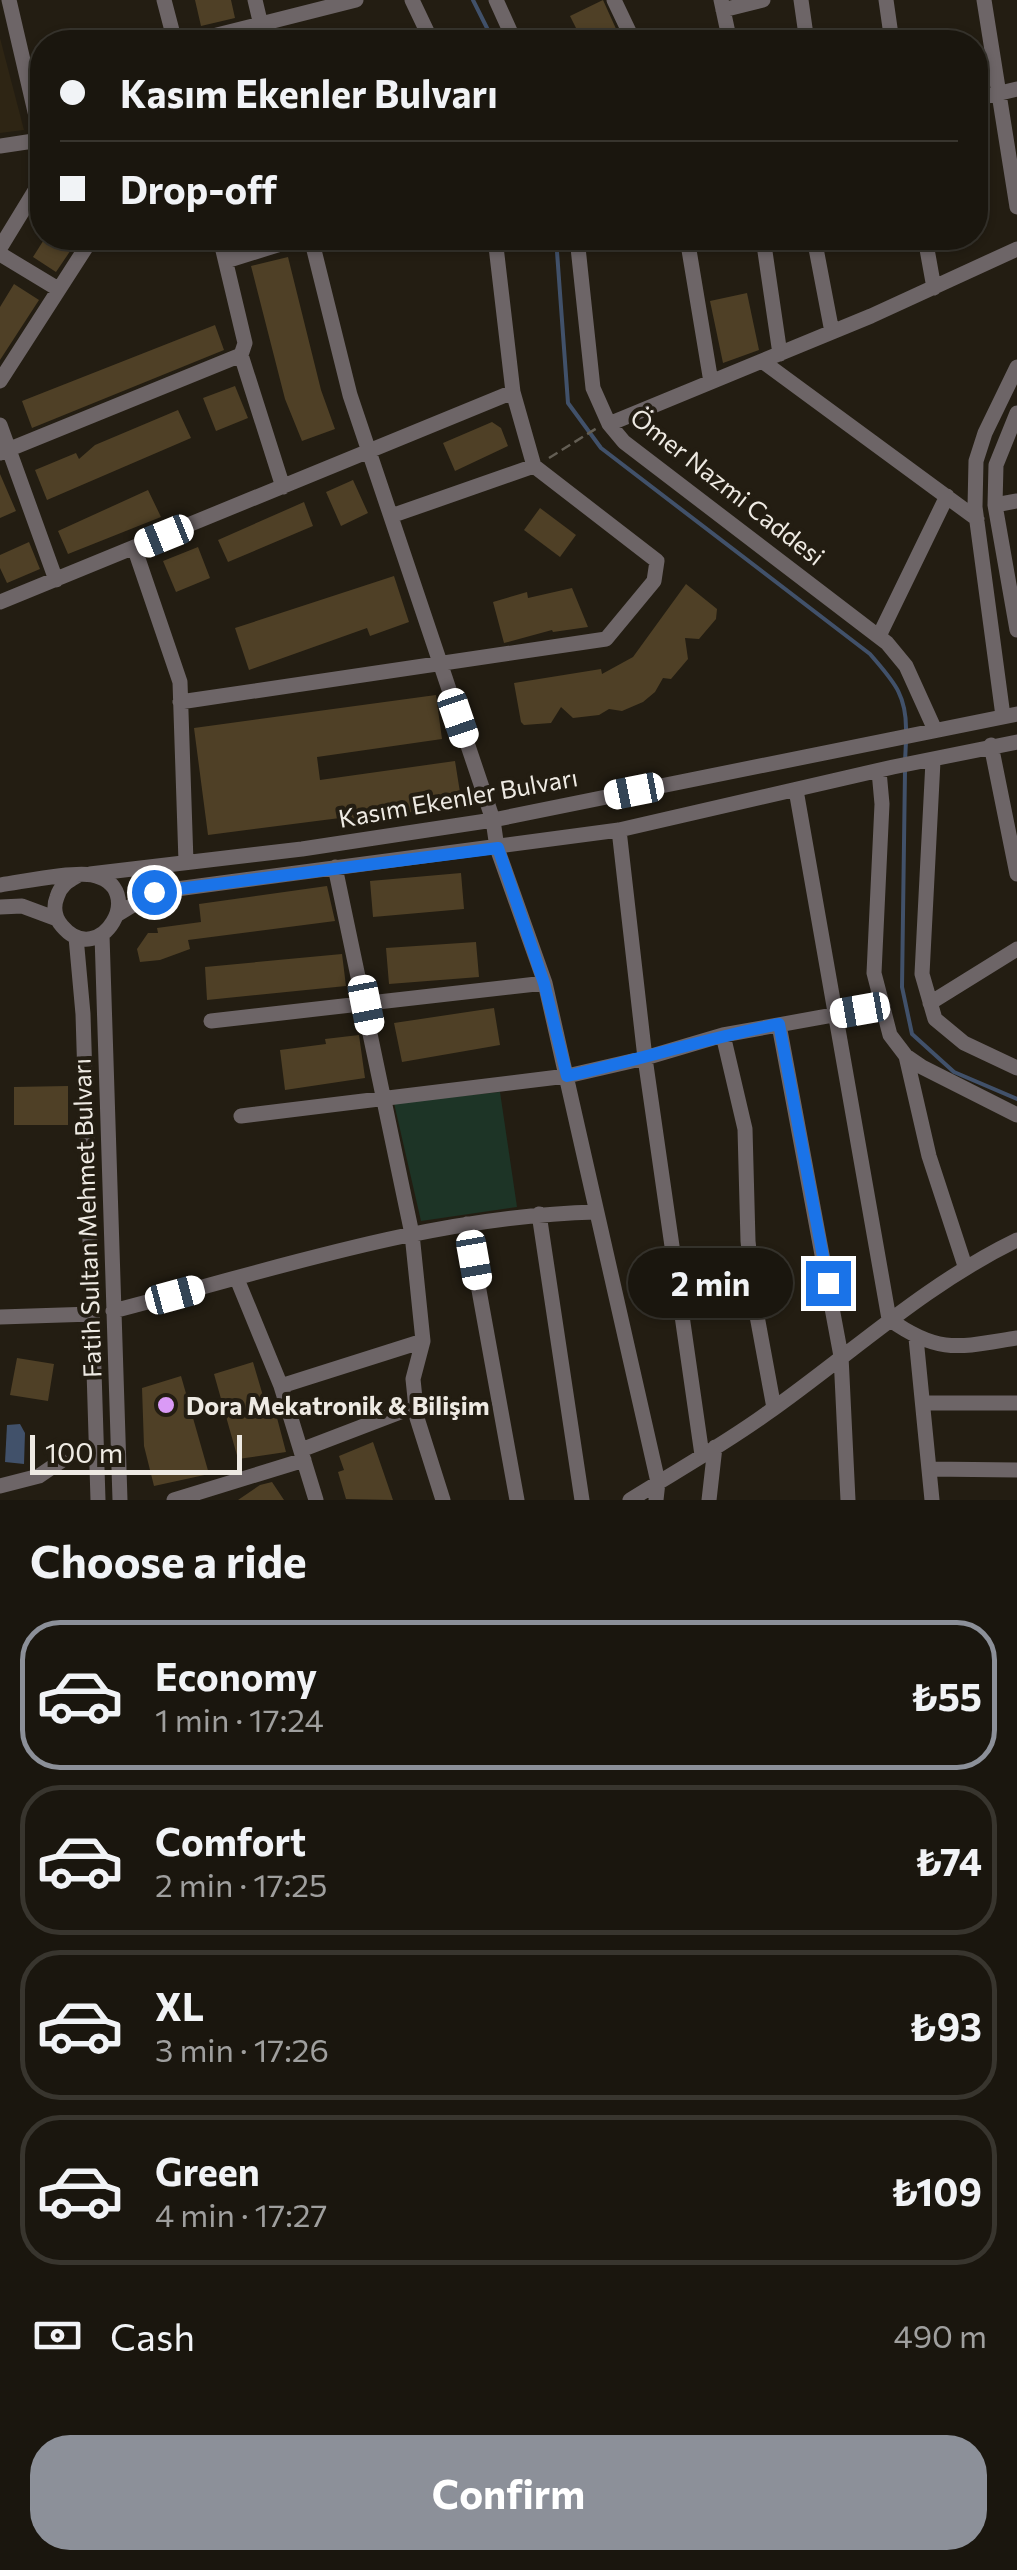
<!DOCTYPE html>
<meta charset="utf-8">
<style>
:root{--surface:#1a160e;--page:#231f17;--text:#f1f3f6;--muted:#9f9f9e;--line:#38352e;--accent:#8c9099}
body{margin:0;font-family:Commissioner,sans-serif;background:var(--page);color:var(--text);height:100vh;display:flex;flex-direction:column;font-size:38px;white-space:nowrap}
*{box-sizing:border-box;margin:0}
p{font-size:32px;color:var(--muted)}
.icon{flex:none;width:55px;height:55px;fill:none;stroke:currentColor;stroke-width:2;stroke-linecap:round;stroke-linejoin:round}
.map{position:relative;height:1500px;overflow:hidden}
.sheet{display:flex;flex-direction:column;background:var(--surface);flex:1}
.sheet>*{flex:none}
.hud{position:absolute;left:30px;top:30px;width:958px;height:220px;border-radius:40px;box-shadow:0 2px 8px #0004,0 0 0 2px var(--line);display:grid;align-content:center;height:220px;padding:0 30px;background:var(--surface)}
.scale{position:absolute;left:30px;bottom:25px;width:212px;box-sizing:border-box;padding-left:10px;border:5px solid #eeeae3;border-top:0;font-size:28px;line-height:35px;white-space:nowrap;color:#eeeae3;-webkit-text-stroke:8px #231d12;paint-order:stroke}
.end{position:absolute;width:45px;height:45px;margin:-22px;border:12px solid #1a73e8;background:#fff;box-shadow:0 0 0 5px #fff}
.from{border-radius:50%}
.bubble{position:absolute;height:70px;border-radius:35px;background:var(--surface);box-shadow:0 2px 8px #0004,0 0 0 2px var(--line);font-size:32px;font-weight:700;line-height:70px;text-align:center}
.car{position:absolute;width:30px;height:60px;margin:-30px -15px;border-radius:12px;box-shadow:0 0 8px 2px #0007;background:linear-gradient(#fff 24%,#345 0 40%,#fff 0 76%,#345 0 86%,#fff 0)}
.hud b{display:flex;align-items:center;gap:35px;height:95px;font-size:38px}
.hud b+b{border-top:2px solid var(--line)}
.hud i{width:25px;height:25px;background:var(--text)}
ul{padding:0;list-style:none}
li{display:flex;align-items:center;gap:30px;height:150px;margin:0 20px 15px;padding:0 10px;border:5px solid var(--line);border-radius:40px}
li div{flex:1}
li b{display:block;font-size:38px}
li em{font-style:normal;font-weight:700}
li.current{border-color:var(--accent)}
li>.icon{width:90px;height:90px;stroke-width:1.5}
h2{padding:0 30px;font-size:45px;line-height:120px}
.pay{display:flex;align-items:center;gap:25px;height:110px;padding:0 30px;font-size:38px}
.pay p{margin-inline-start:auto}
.cta{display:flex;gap:20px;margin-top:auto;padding:20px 30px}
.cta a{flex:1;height:115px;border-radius:40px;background:var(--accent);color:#fff;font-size:40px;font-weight:700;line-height:115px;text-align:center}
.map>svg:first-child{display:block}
.built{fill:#2e2514}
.green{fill:#1d3426}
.water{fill:#41516a}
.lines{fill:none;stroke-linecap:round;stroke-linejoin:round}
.stream{stroke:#41516a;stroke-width:4}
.building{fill:#4f4026}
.path{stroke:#635e54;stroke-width:2.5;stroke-dasharray:10 5;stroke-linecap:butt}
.minor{stroke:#6d6567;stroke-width:15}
.route{stroke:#1a73e8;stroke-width:12}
.poi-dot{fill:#da9af6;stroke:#231d12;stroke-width:4}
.labels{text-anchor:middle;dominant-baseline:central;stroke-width:8;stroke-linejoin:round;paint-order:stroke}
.street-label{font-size:25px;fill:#eeeae3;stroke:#231d12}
.poi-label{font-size:25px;font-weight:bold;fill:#eeeae3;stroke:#231d12;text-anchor:start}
</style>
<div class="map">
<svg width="1017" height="1500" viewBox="0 0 1017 1500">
<rect width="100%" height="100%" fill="#231d12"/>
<path class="built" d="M0,38L24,130L0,133Z"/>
<path class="green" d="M500,1092L517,1207L421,1221L394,1103Z"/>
<path class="water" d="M20,1424L25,1433L24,1464L5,1462L7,1425Z"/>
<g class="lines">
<path class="stream" d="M473,0L494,42
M556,238L568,403L601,448L870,654C893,681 907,694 906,732
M905,762L906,741
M905,771L902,987L912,1034L954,1072L1017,1099"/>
</g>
<path class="building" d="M195,0H231L235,18L201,26Z
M603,0L622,42H583L570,16Z
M45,238H79L56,272L33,257Z
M288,257L321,390L335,429L302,441L285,399L251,266Z
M14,284L39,300L0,360V307Z
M747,293L759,350L723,363L710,301Z
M215,325L224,350L32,428L22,401Z
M235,386L248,418L216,431L203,398Z
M178,410L191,438L47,500L35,470L76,453L79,459L95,445Z
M492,422L501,428L508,446L455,471L443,443Z
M0,474L16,511L0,518Z
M353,480L368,513L341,526L326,492Z
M148,490L161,517L68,554L58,531Z
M304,502L313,526L228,562L218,540Z
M540,508L576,535L560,557L524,530Z
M29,542L40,569L7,583L0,568V555Z
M198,547L210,578L176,592L163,561Z
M394,576L409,622L370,636L367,628L249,670L235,628Z
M686,584L717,609L716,619L699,639L685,638L688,659L671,679L663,678L655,692L643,702L622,711L609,709L599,715L573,718L561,707L551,723L524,725L521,722L514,683L601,669L602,674L633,657Z
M572,588L588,627L553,632L552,630L504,643L493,602L527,592L528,598Z
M436,695L442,739L317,757L320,780L455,761L462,805L341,822L340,818L208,835L194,728Z
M461,873L464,909L373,917L370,881Z
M327,886L335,921L188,940L190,949L160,960L140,962L137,949L148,933H158L157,928L201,922L199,904Z
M476,942L479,977L389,984L386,948Z
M342,954L346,986L207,1000L205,967Z
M494,1008L500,1045L402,1062L394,1023Z
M359,1035L365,1078L285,1090L280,1050L326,1044L325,1039Z
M68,1086V1125H14V1087Z
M17,1358L54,1364L48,1401L10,1395Z
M253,1362L269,1416L276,1414L286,1452L238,1459L214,1374Z
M181,1376L209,1474L154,1486L144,1446L142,1388Z
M373,1442L393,1500L346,1499L338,1472L344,1470L339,1456Z
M272,1482L284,1500H238L260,1485Z"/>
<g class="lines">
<path class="path" d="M549,458L597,428"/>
<path class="minor" d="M9,0L39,129L42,158
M164,0L175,42
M255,0L265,42
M412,0L432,42
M496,0L515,42
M614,0L634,42
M721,0L730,42
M801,0L807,42
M886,0L892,42
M984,0L1017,207
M723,10L763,0
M189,42L356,0
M975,99L1017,89
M0,146L40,140
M311,238L350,395L493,820L497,848L545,983L658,1482L656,1500
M495,238L513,392L534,466
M577,238L593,388L609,424L624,442L887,643L906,666L935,730
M687,238L711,382
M763,238L780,354
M814,238L832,332
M925,238L934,288
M0,248L36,189L42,163
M0,254L58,289
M226,261L300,238
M241,355L283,487
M762,361L977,519
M0,381L92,238
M1017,413L996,465L995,505L1017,630
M609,424L871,316L1017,249
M0,425L56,580
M0,453L241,355L245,343L220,238
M995,505L1017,501
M134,547L180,682L186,862
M0,602L513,392
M879,636L947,496
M180,702L606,639L654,581L657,561L534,466L391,516
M1003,716L975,507L976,461L985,433L1017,367
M991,745L1017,874
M933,761L922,974L935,1019L964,1043L1017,1068
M879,771L882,804L874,973L890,1035L906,1056L922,1067L1017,1115
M796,790L889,1319C939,1355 960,1347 1017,1338
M619,830L645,1058L702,1455
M335,867L412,1234L423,1341L413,1379L417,1418L443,1500
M90,874L302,849L493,820L1017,714
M0,885C22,882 73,871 92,875C150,887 100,971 62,926C55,918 53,907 57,897C60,886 68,881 77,876
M0,907L22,906L57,919
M118,914L154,892L619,830L893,767L1017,742
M102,935L120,1500
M76,937L83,1014L98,1500
M930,1003L1017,949
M211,1021L545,983
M779,1025L841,1356L848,1500
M723,1035L745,1129L748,1241L755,1305L774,1408
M906,1056L929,1156L965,1266
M241,1116L567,1076L645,1058L723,1035L883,1006
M539,1214L582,1500
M467,1224L517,1500
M237,1279L281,1386
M113,1311C272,1270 431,1216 596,1212
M0,1317L93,1314
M916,1338L932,1500
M923,1403H1017
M301,1450L416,1406
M929,1469L1017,1470
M0,1486L39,1476L61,1461
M174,1500L304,1460
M316,1500L281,1386L423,1341
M630,1500C675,1472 723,1445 766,1414C850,1355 924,1285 1017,1240
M709,1500L715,1447"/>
</g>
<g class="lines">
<path class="route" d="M154,892L498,848L544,983L567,1076C638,1060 708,1038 779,1024L828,1283"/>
</g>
<circle class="poi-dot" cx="166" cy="1405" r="10"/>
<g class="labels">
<g class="street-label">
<text transform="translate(728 486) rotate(38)">Ömer Nazmi Caddesi</text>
<text transform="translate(458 797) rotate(-10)">Kasım Ekenler Bulvarı</text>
<text transform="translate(86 1218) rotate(-92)">Fatih Sultan Mehmet Bulvarı</text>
</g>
<g class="poi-label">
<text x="186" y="1405">Dora Mekatronik &amp; Bilişim</text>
</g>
</g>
</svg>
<div class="scale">100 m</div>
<i class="end from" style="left:154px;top:892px"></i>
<i class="end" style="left:828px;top:1283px"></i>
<div class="bubble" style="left:628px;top:1248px;width:165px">2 min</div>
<i class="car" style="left:164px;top:536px;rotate:248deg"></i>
<i class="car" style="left:458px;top:718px;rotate:161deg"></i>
<i class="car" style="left:634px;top:791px;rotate:259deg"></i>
<i class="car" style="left:366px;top:1005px;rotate:169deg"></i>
<i class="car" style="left:860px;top:1010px;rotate:260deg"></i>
<i class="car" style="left:474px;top:1260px;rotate:170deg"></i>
<i class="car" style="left:175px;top:1295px;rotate:75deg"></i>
<div class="hud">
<b><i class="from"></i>Kasım Ekenler Bulvarı</b>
<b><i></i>Drop-off</b>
</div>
</div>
<section class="sheet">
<h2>Choose a ride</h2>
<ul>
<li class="current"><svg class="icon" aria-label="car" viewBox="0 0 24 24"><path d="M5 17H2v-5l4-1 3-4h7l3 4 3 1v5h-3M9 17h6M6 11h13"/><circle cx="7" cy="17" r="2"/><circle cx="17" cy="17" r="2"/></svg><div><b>Economy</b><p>1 min · 17:24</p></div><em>₺55</em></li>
<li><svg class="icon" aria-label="car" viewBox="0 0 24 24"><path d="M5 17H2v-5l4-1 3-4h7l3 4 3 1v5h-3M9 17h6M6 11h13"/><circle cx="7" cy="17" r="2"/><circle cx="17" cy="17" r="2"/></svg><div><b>Comfort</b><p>2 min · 17:25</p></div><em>₺74</em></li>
<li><svg class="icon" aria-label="car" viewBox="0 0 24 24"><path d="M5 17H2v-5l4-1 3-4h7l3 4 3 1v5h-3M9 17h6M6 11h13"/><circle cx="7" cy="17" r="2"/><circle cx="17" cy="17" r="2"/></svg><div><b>XL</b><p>3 min · 17:26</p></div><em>₺93</em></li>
<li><svg class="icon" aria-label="car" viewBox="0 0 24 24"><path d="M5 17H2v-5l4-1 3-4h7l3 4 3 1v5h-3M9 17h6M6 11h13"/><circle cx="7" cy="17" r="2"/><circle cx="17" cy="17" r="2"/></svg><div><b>Green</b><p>4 min · 17:27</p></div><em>₺109</em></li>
</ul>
<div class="pay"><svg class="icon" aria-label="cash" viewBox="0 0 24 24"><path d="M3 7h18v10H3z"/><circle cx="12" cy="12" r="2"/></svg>Cash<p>490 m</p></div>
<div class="cta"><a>Confirm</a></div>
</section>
